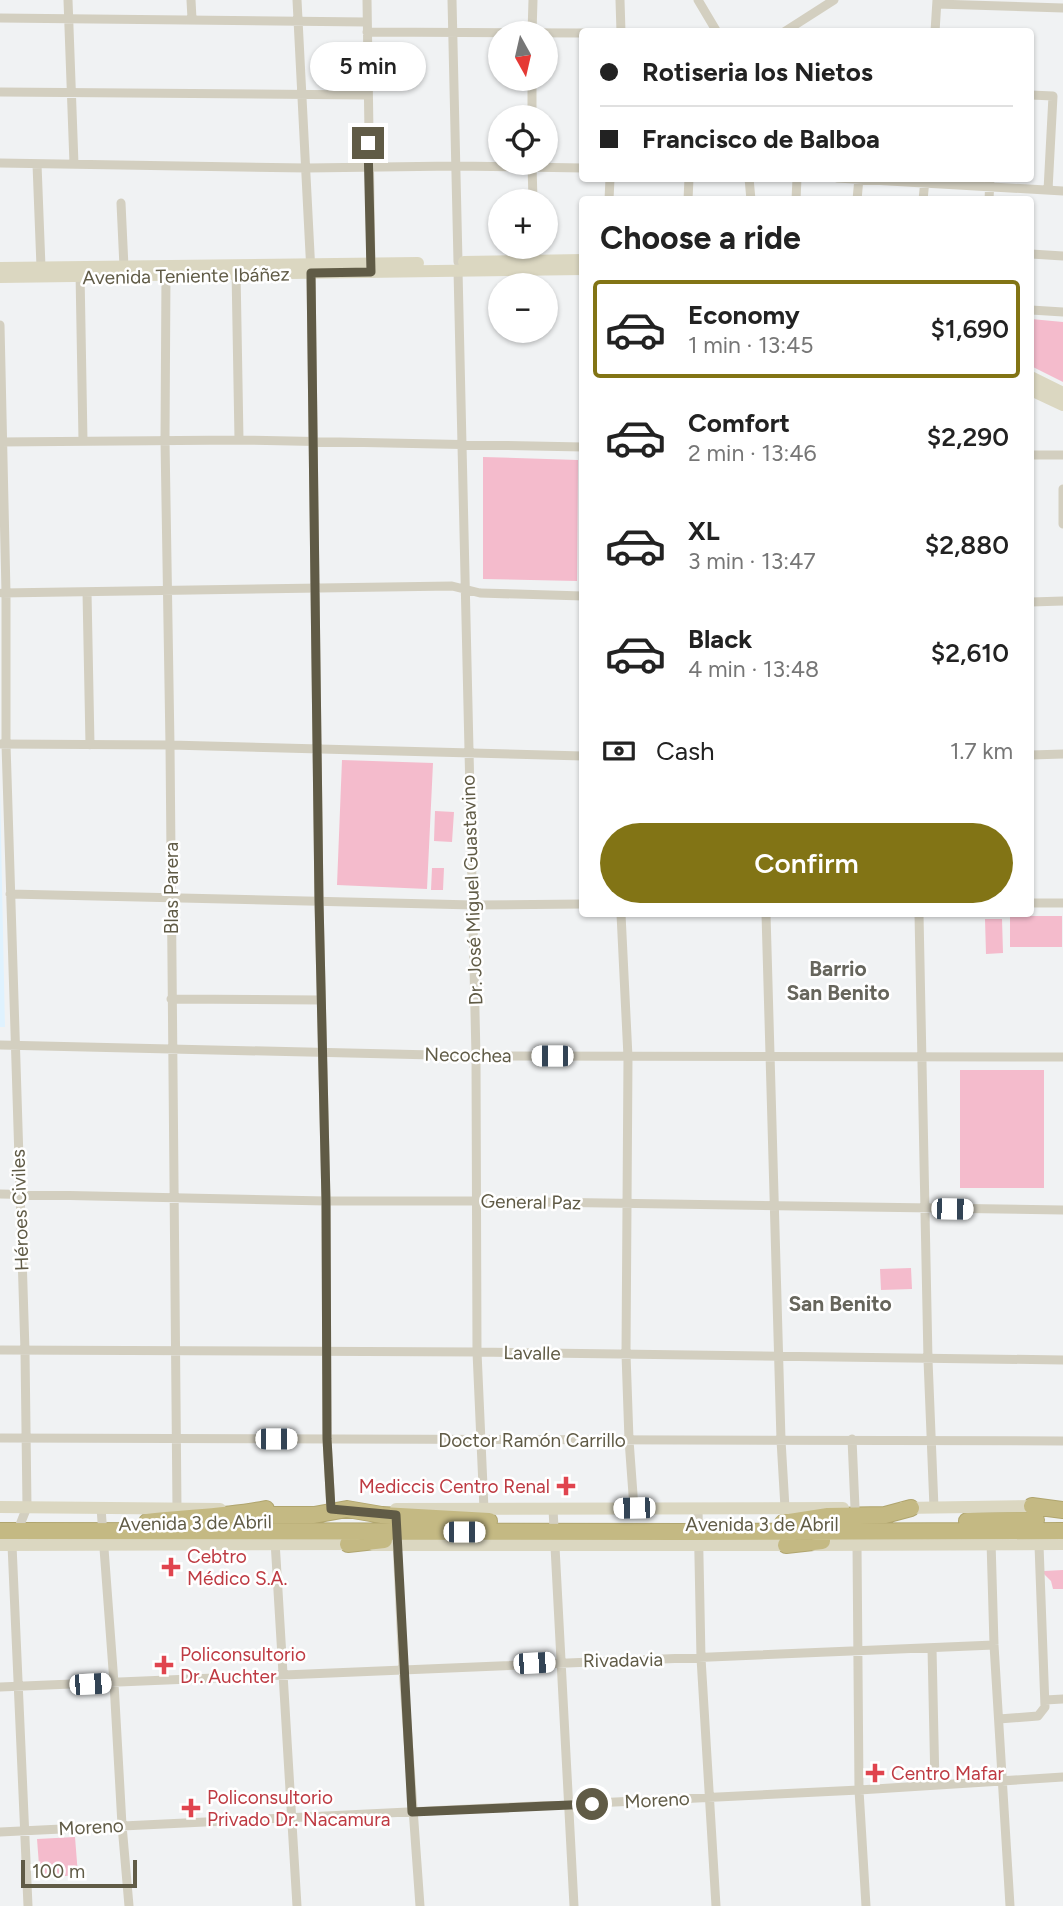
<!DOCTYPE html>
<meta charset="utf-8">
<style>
:root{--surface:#fff;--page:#f2f2f2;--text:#222;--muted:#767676;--line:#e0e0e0;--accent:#827415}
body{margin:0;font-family:Figtree,sans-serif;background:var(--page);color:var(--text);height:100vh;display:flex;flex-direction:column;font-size:26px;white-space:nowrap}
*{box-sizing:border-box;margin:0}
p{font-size:23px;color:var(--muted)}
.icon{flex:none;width:38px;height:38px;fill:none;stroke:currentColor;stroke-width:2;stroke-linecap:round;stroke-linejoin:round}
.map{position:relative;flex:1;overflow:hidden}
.sheet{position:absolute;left:579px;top:196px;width:455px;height:721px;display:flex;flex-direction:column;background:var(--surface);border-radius:7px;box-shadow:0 2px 5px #0004}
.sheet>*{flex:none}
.banner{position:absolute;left:579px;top:28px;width:455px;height:154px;border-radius:7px;box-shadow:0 2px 5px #0004;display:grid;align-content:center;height:154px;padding:0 21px;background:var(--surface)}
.needle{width:46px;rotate:172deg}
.buttons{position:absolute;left:488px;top:21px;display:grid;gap:14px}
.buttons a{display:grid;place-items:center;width:70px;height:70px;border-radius:50%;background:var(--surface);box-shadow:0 2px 5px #0004;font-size:35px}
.scale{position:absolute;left:21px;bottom:18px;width:116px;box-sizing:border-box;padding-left:7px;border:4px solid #605b46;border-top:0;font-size:19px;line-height:24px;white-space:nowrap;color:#605b46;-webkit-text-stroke:5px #fff;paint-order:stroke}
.end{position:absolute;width:32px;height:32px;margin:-16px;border:9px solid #605b46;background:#fff;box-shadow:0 0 0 4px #fff}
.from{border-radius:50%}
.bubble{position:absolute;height:49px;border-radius:24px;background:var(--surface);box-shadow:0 2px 5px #0004;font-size:23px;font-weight:600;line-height:49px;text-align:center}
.car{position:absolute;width:21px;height:42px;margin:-21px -10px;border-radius:9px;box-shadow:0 0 5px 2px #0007;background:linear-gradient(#fff 24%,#345 0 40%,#fff 0 76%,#345 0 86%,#fff 0)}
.banner b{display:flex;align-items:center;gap:24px;height:66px;font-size:26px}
.banner b+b{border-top:2px solid var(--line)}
.banner i{width:18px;height:18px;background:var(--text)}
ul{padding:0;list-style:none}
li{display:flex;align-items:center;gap:21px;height:98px;margin:0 14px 10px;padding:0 7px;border:4px solid transparent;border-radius:7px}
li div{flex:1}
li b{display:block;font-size:26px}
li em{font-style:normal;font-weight:600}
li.selected{border-color:var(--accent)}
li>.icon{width:63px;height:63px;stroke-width:1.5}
h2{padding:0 21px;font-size:32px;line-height:84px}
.pay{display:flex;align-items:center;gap:18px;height:77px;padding:0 21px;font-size:26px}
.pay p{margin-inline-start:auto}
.primary-button{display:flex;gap:14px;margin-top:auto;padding:14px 21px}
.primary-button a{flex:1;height:80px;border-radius:42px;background:var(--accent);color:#fff;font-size:28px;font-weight:600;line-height:80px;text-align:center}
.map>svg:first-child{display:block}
.medical{fill:#dff2fe}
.green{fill:#f4bbcc}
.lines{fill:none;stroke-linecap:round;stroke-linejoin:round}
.highway-casing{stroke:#b0a56e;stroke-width:18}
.street{stroke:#d3cfc0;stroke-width:9}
.secondary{stroke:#dbd7c1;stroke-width:12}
.highway{stroke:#c4b983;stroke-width:16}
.route{stroke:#605b46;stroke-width:9}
.health-dot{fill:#e0444e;stroke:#fff;stroke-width:2.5}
.labels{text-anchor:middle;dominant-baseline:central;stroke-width:5;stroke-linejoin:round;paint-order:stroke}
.street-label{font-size:19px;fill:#605b46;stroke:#fff}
.health-label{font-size:19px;fill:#be3a42;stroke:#fff;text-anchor:start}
.neighbourhood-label{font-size:21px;font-weight:bold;fill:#66655c;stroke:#fff}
</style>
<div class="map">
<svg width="1063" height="1906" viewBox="0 0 1063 1906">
<rect width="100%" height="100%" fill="#f0f2f3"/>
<path class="medical" d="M0,788L5,1027H0Z"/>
<path class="green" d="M1031,319L1063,322V382L1031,366Z
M483,457L578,460L577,581L483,579Z
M342,760L433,763L427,889L337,885Z
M435,811L454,812L452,842L434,841Z
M432,868H444L443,890H431Z
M1010,916H1062V947H1010Z
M985,919H1002L1003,953L986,954Z
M960,1070H1044V1188H960Z
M911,1268L912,1289L881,1290L880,1269Z
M1063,1570V1589H1053L1051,1581L1044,1574V1571Z
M75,1837L78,1875L40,1878L37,1839Z"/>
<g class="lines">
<defs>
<path id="highway" d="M1032,1506L1063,1510
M274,1515H314L347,1509L382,1515L489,1521
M967,1521L1036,1520
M147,1522C187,1517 227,1517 266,1509
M783,1523L828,1516L885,1515L911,1508
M0,1531L689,1532L1063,1531
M348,1544L384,1540
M786,1545L822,1541"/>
</defs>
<use href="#highway" class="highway-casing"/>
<path class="street" d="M68,0L74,164
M191,0L192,19
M297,0L311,273L319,901L326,1201L327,1439L331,1509
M367,0L371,267
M452,0L458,262
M620,0L621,32
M698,0L717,32
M937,4L1063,8
M0,18L366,22
M367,32L583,33
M784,32L834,0
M935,32L937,0
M532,33L533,0
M532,79V117
M0,92L367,95
M1031,95L1053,96L1048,190
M0,163L307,168L455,166L583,168
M37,164L41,267
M532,164L533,201
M749,178L751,200
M837,178L1063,191
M609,200L610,178
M688,200L689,178
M796,200L797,178
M857,200L859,178
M923,200L925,180
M989,200L990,178
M121,203L124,267
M533,247L534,266
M1031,254L1063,256
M236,270L239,440
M458,270L476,1056L477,1352L484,1509
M80,272L83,441
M166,272L165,440L170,745L177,1509
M1031,310L1063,312
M0,325L6,593V744L25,1351L27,1507L12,1545L28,1906
M0,442L239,440L583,447
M1031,455H1063
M1063,489V524
M87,592L90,745
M2,593L452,586L480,593L583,596
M1031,602L1063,601
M0,744L170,745L583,756
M1031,755L1063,754
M10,894L474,905L583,904
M1031,903H1063
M621,914L628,1057L626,1354L629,1440L634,1508
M766,914L781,1440L785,1508
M919,914L928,1360L934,1508
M171,999L321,1000
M0,1045L476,1056L1063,1057
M0,1194L326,1201H477L1063,1210
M0,1350L477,1352L1063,1360
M0,1438L1063,1441
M852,1439L855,1508
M101,1508L114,1683L122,1825L129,1906
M698,1508L701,1658L716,1906
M553,1509L574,1906
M275,1541L297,1906
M991,1541L994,1645L1010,1906
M397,1542L403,1669L420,1906
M857,1545L859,1790L866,1906
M932,1648L935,1785
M0,1687L994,1645
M1045,1700L1063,1699
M999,1719L1038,1716L1045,1707L1039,1545
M0,1832L859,1790L1063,1777"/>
<path class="secondary" d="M464,262L583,260
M0,268L418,263
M0,277L583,269
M1031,377L1063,393
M1031,390L1063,405
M0,1507L220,1509
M903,1508L1039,1506
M396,1509L843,1508
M0,1545L356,1544
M374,1545H793
M815,1545L1063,1544"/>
<use href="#highway" class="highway"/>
</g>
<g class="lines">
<path class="route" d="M368,143L371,272L311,273L319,901L326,1201L327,1439L331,1509L396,1515L412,1812L592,1804"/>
</g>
<g class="health-dot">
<path d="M562.5 1475.5h7v7h7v7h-7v7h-7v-7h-7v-7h7z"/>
<path d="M167.5 1556.5h7v7h7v7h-7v7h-7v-7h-7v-7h7z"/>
<path d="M160.5 1654.5h7v7h7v7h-7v7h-7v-7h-7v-7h7z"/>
<path d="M871.5 1762.5h7v7h7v7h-7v7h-7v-7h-7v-7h7z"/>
<path d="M187.5 1797.5h7v7h7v7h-7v7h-7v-7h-7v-7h7z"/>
</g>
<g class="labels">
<g class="street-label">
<text transform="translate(186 276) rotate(-1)">Avenida Teniente Ibáñez</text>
<text transform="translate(171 888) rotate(-90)">Blas Parera</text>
<text transform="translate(472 890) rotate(-92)">Dr. José Miguel Guastavino</text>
<text transform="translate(468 1055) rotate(1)">Necochea</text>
<text transform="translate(531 1202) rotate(1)">General Paz</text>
<text transform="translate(20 1210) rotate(-92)">Héroes Civiles</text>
<text transform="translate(532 1353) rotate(1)">Lavalle</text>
<text x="532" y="1440">Doctor Ramón Carrillo</text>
<text transform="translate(195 1523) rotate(-1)">Avenida 3 de Abril</text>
<text x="762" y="1524">Avenida 3 de Abril</text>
<text transform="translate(623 1660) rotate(-1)">Rivadavia</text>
<text transform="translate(657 1800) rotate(-3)">Moreno</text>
<text transform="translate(91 1827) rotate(-3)">Moreno</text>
</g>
<g class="health-label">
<text x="550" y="1486" text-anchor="end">Mediccis Centro Renal</text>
<text x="187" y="1556">Cebtro<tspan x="187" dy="22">Médico S.A.</tspan></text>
<text x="180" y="1654">Policonsultorio<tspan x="180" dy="22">Dr. Auchter</tspan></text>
<text x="891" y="1773">Centro Mafar</text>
<text x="207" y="1797">Policonsultorio<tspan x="207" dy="22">Privado Dr. Nacamura</tspan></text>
</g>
<g class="neighbourhood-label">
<text x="838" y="968">Barrio<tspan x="838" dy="24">San Benito</tspan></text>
<text x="840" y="1303">San Benito</text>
</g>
</g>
</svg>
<div class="buttons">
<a><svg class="needle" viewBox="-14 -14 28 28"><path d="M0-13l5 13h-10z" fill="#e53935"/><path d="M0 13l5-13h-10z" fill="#767676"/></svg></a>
<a><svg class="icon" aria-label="locate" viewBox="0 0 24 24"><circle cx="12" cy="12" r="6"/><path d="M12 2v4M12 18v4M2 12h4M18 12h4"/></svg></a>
<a>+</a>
<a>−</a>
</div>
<div class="scale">100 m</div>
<i class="end from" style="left:592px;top:1804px"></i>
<i class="end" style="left:368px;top:143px"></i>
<div class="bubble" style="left:310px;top:42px;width:116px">5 min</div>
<i class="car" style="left:552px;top:1056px;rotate:270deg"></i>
<i class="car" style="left:952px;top:1209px;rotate:91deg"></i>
<i class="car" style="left:276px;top:1439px;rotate:90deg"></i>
<i class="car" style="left:634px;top:1508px;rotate:269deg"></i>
<i class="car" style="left:464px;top:1532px;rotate:90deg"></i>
<i class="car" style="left:534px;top:1663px;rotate:87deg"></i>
<i class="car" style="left:90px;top:1684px;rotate:87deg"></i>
<div class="banner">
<b><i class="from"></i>Rotiseria los Nietos</b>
<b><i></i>Francisco de Balboa</b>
</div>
<section class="sheet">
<h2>Choose a ride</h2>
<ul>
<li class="selected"><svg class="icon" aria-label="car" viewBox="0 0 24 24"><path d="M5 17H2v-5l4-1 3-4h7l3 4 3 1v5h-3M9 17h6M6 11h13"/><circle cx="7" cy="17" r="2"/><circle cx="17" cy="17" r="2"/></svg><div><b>Economy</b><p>1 min · 13:45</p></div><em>$1,690</em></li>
<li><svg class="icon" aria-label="car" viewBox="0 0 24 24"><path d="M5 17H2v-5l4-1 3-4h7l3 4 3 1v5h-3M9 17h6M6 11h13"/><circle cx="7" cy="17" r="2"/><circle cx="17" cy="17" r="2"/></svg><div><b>Comfort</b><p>2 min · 13:46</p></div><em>$2,290</em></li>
<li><svg class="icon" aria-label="car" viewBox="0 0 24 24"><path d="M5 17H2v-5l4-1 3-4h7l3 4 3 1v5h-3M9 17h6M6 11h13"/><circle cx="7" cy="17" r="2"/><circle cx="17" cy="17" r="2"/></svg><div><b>XL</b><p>3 min · 13:47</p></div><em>$2,880</em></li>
<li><svg class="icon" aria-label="car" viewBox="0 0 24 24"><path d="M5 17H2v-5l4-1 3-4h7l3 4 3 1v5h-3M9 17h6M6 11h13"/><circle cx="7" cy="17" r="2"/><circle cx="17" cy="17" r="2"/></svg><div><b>Black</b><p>4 min · 13:48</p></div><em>$2,610</em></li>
</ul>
<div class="pay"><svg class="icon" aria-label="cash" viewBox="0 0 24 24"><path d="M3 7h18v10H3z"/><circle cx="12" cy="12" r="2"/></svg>Cash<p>1.7 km</p></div>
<div class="primary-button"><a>Confirm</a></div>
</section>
</div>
